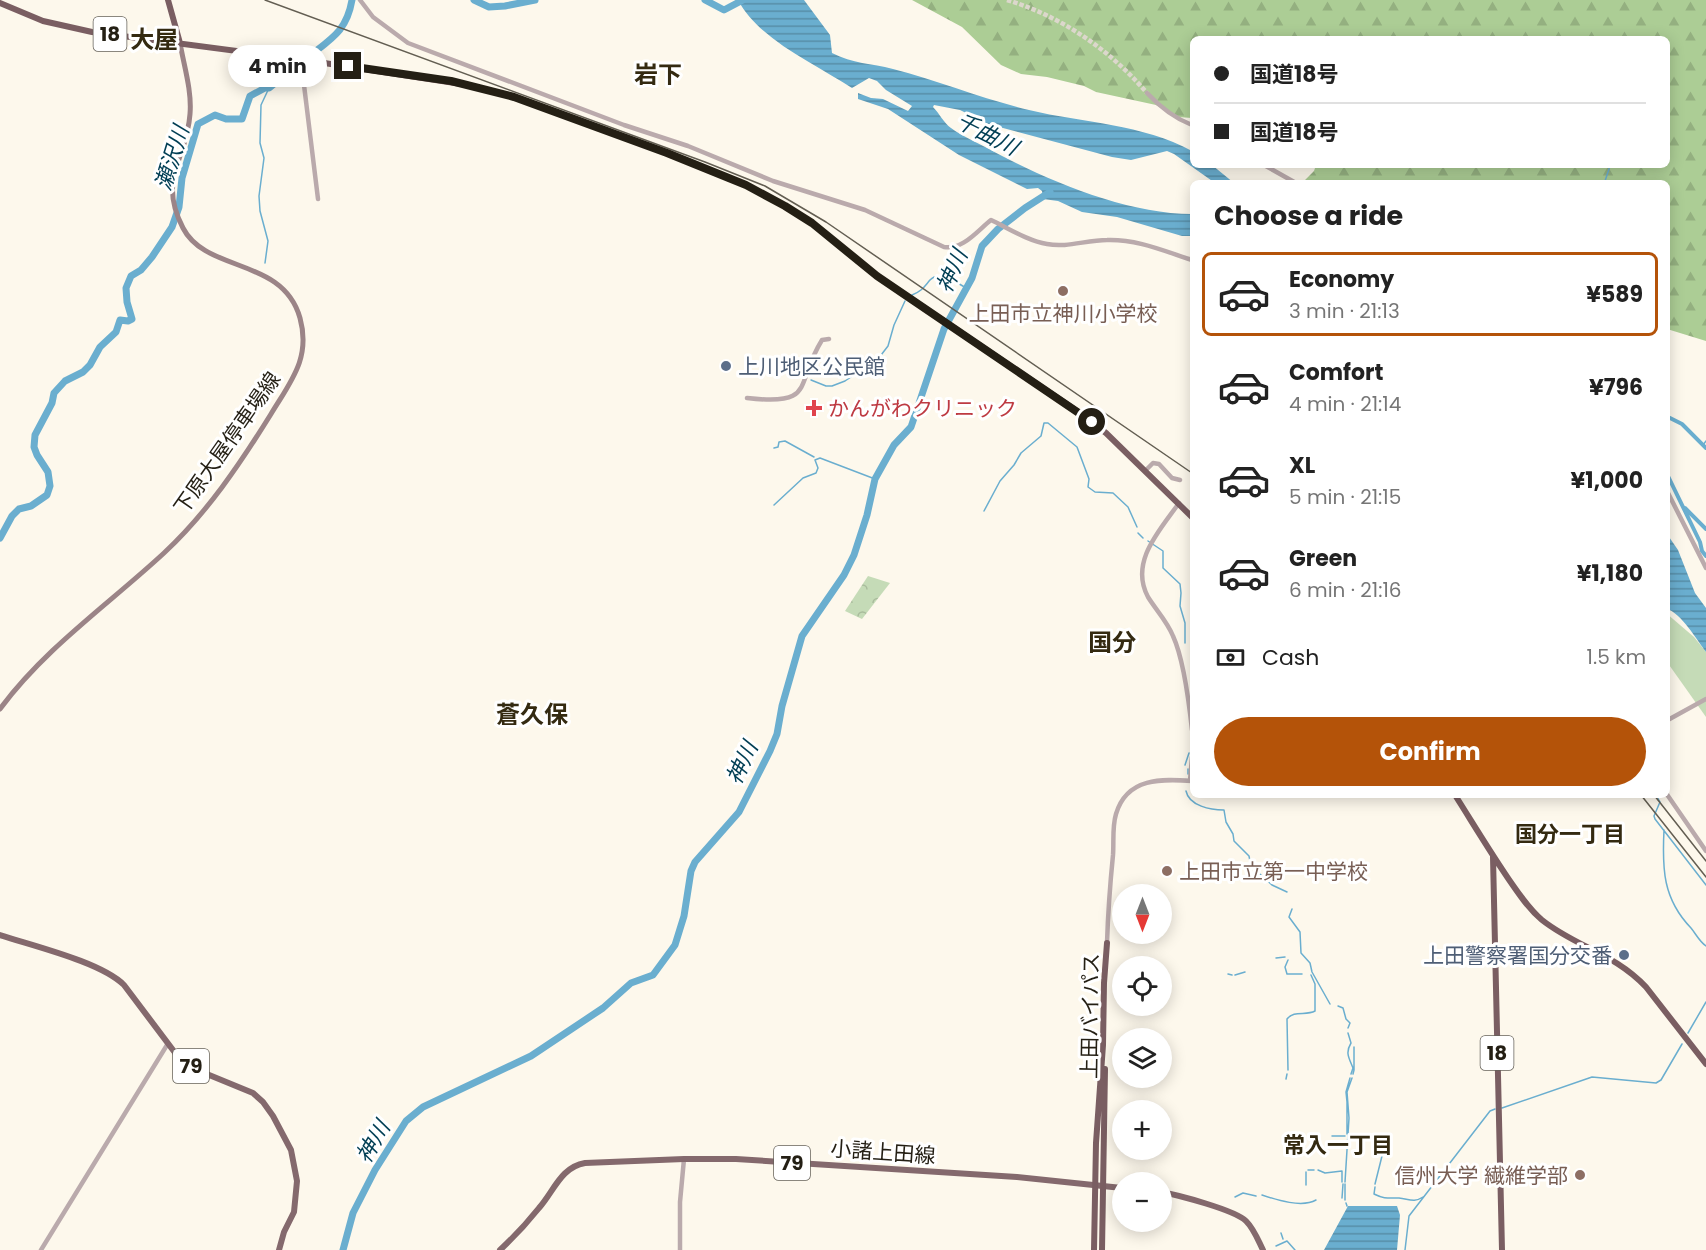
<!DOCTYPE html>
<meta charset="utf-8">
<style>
:root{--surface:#fff;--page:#f6f6f6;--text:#222;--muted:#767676;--line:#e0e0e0;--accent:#b45309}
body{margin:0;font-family:Poppins,"Noto Sans JP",sans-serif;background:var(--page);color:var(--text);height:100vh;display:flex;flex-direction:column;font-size:22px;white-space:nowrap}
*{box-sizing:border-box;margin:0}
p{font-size:20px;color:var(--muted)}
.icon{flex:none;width:33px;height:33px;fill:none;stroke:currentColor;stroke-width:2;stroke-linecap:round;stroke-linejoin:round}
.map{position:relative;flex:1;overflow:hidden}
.details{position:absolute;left:1190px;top:180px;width:480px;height:618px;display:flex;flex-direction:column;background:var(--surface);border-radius:9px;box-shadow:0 3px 15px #0003}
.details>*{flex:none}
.banner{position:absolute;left:1190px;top:36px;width:480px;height:132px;border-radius:9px;box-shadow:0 3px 15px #0003;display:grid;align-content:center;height:132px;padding:0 24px;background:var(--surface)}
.needle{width:39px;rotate:180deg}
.controls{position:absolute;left:1112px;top:884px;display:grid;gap:12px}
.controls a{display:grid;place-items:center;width:60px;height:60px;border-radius:50%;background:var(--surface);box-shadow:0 3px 15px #0003;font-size:30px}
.end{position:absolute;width:27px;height:27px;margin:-14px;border:8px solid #241f14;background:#fff;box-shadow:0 0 0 3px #fff}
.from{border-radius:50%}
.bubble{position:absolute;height:42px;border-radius:21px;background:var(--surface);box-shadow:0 3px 15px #0003;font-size:20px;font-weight:700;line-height:42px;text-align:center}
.banner b{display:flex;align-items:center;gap:21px;height:57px;font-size:22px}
.banner b+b{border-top:2px solid var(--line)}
.banner i{width:15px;height:15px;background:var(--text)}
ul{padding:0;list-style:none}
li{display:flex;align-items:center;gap:18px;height:84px;margin:0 12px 9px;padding:0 12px;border:3px solid transparent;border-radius:9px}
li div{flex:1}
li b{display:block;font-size:22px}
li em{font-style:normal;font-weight:700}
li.on{border-color:var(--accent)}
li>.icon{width:54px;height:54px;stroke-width:1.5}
h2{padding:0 24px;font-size:27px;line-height:72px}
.pay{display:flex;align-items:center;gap:15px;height:66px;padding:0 24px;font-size:22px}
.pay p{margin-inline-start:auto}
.button{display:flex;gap:12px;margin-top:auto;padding:12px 24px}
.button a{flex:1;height:69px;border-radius:36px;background:var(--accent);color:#fff;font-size:24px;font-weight:700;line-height:69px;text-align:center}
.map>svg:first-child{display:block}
.grass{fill:#c5dbb7}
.forest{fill:url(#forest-firs)}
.park{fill:url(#park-crowns)}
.water{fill:url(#water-rules)}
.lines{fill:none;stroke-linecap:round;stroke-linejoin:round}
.stream{stroke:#6aaecf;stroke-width:1.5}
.canal{stroke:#6aaecf;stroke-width:4}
.river{stroke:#6aaecf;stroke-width:7}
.tertiary-tunnel{stroke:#dcd7cc;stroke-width:4.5;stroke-dasharray:4.5 2;stroke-linecap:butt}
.tertiary{stroke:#baaaac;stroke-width:4.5}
.secondary{stroke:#9b8487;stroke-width:5}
.primary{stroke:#84696d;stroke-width:6}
.trunk{stroke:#7a5e62;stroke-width:6}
.rail{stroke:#635e52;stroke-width:1.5}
.route{stroke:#241f14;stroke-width:8}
.education-dot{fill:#8d6e63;stroke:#fff;stroke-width:2}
.service-dot{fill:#5c6f8a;stroke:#fff;stroke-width:2}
.health-dot{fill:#e0444e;stroke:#fff;stroke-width:2}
.labels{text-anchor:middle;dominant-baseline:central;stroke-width:6;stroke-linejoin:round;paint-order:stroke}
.shield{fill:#fff;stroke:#66625a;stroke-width:1.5}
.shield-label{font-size:20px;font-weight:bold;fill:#241f14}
.education-label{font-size:21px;fill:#785e54;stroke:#fff}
.service-label{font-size:21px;fill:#4e5e75;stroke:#fff;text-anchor:start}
.health-label{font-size:21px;fill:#be3a42;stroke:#fff;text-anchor:start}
.street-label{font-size:21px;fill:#241f14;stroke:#fff}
.water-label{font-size:22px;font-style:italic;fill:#003e54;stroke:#fff}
.neighbourhood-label{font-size:22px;font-weight:bold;fill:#342a11;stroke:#fff}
.quarter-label{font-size:24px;font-weight:bold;fill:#342a11;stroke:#fff}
</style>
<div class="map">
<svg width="1706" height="1250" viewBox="0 0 1706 1250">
<defs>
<pattern id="forest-firs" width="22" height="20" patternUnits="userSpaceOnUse" patternTransform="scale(1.5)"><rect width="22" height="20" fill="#accd95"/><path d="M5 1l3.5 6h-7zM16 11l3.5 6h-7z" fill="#94b080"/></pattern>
<pattern id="park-crowns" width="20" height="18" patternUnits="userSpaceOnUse" patternTransform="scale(1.5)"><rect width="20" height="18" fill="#c5dbb7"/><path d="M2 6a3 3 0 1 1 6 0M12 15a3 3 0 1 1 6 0" fill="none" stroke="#a9bc9c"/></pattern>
<pattern id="water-rules" width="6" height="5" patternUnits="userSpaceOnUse" patternTransform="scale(1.5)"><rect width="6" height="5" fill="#6aaecf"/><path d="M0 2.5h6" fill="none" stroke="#578da7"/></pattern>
</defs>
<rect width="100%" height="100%" fill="#fdf8ec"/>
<path class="grass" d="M1666,613L1694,637L1706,652V717L1667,662Z"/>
<path class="forest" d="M912,0H1706V341L1667,329L1666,183H1302L1314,171L1316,165H1666V39H1192V118L1178,117L1156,105L1096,92L1084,86L1047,77L1021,74L1001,65L962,27Z"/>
<path class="park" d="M868,576L890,583L862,619L845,611Z"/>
<path class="water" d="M738,0H804L830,35L832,53C853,64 871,63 893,69C939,81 983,99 1029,110C1083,123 1143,124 1192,151V165H1212L1234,183H1215L1174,154L1167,151L1131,160L1112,157L988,124L960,110L934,105L933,107C939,113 944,123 951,128C962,136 976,142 987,148C1046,180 1126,214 1192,214V236H1182L1117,217L1082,212L1058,201L1043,199L1042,191L1038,188L1027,189L959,155L888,109L858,99V93L871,98L883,99L908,111L912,106L886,90L877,81L869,78L852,88C816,64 759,40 738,0Z
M1667,534L1678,550L1695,593L1706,608V652C1697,640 1681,613 1667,609Z
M1348,1206H1397L1400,1215L1397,1250H1324Z"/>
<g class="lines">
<path class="stream" d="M1602,183L1605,181L1610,166
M265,263L268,241L260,211L259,196L264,158L260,143L261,105L269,88
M912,295C922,291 924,287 930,280C940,269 957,283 966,288
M811,380L826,386H832L845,381L878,359L888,346L894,325L905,301
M1703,445L1706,441
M774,448L778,447L779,442L785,441L814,457
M774,505L803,478L816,473L818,468L815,460L820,458L875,479
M984,511L1000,481L1014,465L1021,453L1041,436L1044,423H1048L1077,447L1089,479L1088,487L1095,492L1113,493L1128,507L1137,527
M1138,533L1143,538
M1148,541L1163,551V568L1180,584L1181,593L1180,606L1185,623V643
M1185,765L1189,753
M1188,774V769
M1186,791C1189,806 1211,810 1224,810L1226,822L1233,834L1234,841L1249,856L1251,866L1272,885L1287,892
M1656,795L1660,802L1654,816L1655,819L1706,885
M1664,830C1662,869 1663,899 1691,928C1696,934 1699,941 1706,946
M1292,909L1289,917L1300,932L1301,953L1310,963L1312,972L1330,1004
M1276,958L1285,957
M1288,960L1285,967L1287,974H1302
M1228,974L1232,975
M1235,975L1245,972
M1338,1006L1343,1008L1346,1019L1350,1023L1348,1028
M1348,1033L1351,1043C1345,1053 1349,1058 1353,1068L1351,1074
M1688,1033L1706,1002
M1288,1070L1287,1019C1294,1010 1306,1016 1315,1011V984L1311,975
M1353,1074L1354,1070V1047
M1286,1079L1287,1074
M1502,1108L1592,1077L1656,1083L1661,1080L1682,1044
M1347,1134V1102L1346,1092L1350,1078
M1332,1136H1345
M1350,1136L1382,1141L1383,1152L1375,1184
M1308,1170H1314
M1318,1170L1325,1173L1342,1171V1182
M1345,1182L1349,1118L1347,1092L1352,1078
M1345,1184V1200
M1306,1185V1172
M1375,1187L1374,1194C1384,1199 1388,1198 1399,1198C1409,1199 1414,1203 1423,1197
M1262,1195C1277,1200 1302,1208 1316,1200
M1235,1197L1243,1193L1256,1196
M1342,1198L1343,1184
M1346,1203L1347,1206
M1281,1233L1283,1239
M1276,1246L1287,1241L1295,1250
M1405,1250L1409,1216L1490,1111L1495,1109"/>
<path class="canal" d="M1666,416L1682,424L1706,448
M1666,472L1700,542L1702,551L1706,556
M1685,508L1706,529"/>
<path class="river" d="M474,0L489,7L505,6L535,0
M705,0L724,10L743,0
M312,54C334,37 347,29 352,0
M0,538L12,516L19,509L31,506L47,495L50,486L48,472L37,455L34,447L35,435L52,403L54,393L65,381L83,372L90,365L100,347L116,332L120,320L128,321L132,319L127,302L126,288L131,276L141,270L152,257L172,227L179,207L182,178L198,124L215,115L226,119H242L250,96L265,88H269L297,65
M343,1250L353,1213L375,1170L406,1121L423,1107L531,1056L603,1008L631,983L653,975L675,945L684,916L691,871L695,862L739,812L770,751L777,734L782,706L802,636L844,575L854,555L867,515L875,479L894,445L911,427L944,329L972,278L982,246L998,229L1025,208L1050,192"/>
<path class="tertiary-tunnel" d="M1007,0C1061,16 1110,50 1147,93"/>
<path class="tertiary" d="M360,0L373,17L408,43L624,125L688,146L773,181L865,210L944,247C963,250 977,231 991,220C1008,228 1028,241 1047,244C1067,248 1086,240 1107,240C1137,239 1164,251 1192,260
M307,60L304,85L318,199
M1147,93C1160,107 1174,118 1192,125
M1264,165L1296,183
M747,398C817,406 794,385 822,340L829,339
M1146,470L1153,463L1159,464L1172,478L1180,480
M1666,489L1706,568
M1179,503C1160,530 1129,562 1148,597C1156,610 1167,621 1173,636C1184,660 1189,702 1192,730
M1666,721L1706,699
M1190,781L1192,757
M1666,793L1706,851
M1107,943C1108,913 1110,885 1113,855C1114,842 1112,827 1116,814C1127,777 1162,779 1192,781
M41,1250L167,1045
M680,1250V1202L684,1159"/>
<path class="secondary" d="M0,709C45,648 109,604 164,553C207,513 240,464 271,414C291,381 311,358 300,318C283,257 206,273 183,228C157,178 187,160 190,114C192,91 184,66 180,43"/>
<path class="primary" d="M0,935C33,946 101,962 124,985L179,1058L197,1070L253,1093L263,1102L273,1116L291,1150L297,1181L294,1212L284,1232L279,1250
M1161,1192C1178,1195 1235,1210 1246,1221C1254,1229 1258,1240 1263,1250
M500,1250C514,1237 527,1223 539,1208C554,1191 561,1167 585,1163L684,1159H736L1017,1177L1122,1188"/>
<path class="trunk" d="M168,0L180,43
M0,3L43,21L92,32L298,59L468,85L514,97L667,153L746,185L785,206L812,223L877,276L1077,411L1106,433L1192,517
M1455,795C1474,825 1492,855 1512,884C1521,897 1530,910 1542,920C1576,947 1614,953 1646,987L1706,1064
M1493,857L1502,1250
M1094,1250L1096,1143L1103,1045L1104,983L1107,943
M1102,1250L1105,1069"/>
<path class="rail" d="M265,0L705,162L765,186L826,222L1192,473
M1641,795L1706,877
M1654,795L1706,861"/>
</g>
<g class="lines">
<path class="route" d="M348,66L451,81L514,97L667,153L746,185L785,206L812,223L877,276L1092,422"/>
</g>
<g class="education-dot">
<circle cx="1063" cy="291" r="6"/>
<circle cx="1167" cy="871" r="6"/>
<circle cx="1580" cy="1175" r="6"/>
</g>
<g class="service-dot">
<circle cx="726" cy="366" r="6"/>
<circle cx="1624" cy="955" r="6"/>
</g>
<path class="health-dot" d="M811 399h6v6h6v6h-6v6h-6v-6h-6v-6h6z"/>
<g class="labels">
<g class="shield">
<rect x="93.5" y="17" width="33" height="34" rx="4.5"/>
<rect x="1480.5" y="1036" width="33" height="34" rx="4.5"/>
<rect x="173" y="1049" width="36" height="34" rx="4.5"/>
<rect x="774" y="1146" width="36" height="34" rx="4.5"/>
</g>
<g class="shield-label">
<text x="110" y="34">18</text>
<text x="1497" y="1053">18</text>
<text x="191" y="1066">79</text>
<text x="792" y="1163">79</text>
</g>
<g class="education-label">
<text x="1063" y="313">上田市立神川小学校</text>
<text x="1179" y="871" text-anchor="start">上田市立第一中学校</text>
<text x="1568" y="1175" text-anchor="end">信州大学 繊維学部</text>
</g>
<g class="service-label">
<text x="738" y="366">上川地区公民館</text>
<text x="1612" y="955" text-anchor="end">上田警察署国分交番</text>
</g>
<g class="health-label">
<text x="828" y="408">かんがわクリニック</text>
</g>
<g class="street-label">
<text transform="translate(227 443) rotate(-55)">下原大屋停車場線</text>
<text transform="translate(1090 1016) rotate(-89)">上田バイパス</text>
<text transform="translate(883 1152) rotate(4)">小諸上田線</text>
</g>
<g class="water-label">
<text transform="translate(987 134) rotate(27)">千曲川</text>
<text transform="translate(172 158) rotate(-73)">瀬沢川</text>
<text transform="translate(952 271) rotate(-66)">神川</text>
<text transform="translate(742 763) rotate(-65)">神川</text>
<text transform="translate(373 1142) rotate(-60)">神川</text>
</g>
<g class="neighbourhood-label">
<text x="1570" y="834">国分一丁目</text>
<text x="1338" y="1145">常入一丁目</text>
</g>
<g class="quarter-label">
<text x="154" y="39">大屋</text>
<text x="658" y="74">岩下</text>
<text x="1112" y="642">国分</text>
<text x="532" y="714">蒼久保</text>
</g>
</g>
</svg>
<div class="controls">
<a><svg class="needle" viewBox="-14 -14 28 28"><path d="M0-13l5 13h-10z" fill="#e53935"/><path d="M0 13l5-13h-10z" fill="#767676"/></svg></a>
<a><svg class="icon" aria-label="locate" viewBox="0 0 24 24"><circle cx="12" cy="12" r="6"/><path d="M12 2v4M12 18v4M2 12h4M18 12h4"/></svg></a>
<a><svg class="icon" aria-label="layers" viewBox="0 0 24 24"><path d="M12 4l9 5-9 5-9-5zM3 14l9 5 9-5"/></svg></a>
<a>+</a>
<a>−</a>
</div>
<i class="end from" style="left:1092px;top:422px"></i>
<i class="end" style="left:348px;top:66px"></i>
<div class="bubble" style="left:228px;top:45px;width:99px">4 min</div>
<div class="banner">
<b><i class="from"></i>国道18号</b>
<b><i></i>国道18号</b>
</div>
<section class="details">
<h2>Choose a ride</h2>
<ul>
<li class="on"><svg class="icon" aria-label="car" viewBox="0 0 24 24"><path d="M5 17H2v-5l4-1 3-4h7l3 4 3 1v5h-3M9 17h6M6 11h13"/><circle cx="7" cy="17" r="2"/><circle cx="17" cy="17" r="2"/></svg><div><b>Economy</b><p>3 min · 21:13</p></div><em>¥589</em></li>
<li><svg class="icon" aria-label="car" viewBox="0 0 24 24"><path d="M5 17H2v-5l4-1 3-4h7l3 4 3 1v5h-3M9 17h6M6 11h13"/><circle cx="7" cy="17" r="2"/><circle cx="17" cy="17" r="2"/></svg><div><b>Comfort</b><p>4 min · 21:14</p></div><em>¥796</em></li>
<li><svg class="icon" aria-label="car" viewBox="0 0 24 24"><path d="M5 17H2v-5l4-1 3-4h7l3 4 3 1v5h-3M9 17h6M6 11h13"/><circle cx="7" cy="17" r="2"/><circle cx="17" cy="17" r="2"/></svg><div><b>XL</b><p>5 min · 21:15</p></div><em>¥1,000</em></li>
<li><svg class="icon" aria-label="car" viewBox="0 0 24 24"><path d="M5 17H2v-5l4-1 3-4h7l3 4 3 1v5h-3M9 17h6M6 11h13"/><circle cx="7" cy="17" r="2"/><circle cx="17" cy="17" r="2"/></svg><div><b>Green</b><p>6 min · 21:16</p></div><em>¥1,180</em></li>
</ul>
<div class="pay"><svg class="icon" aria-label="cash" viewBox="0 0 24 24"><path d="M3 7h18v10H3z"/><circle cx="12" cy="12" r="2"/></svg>Cash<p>1.5 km</p></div>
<div class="button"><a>Confirm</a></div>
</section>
</div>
